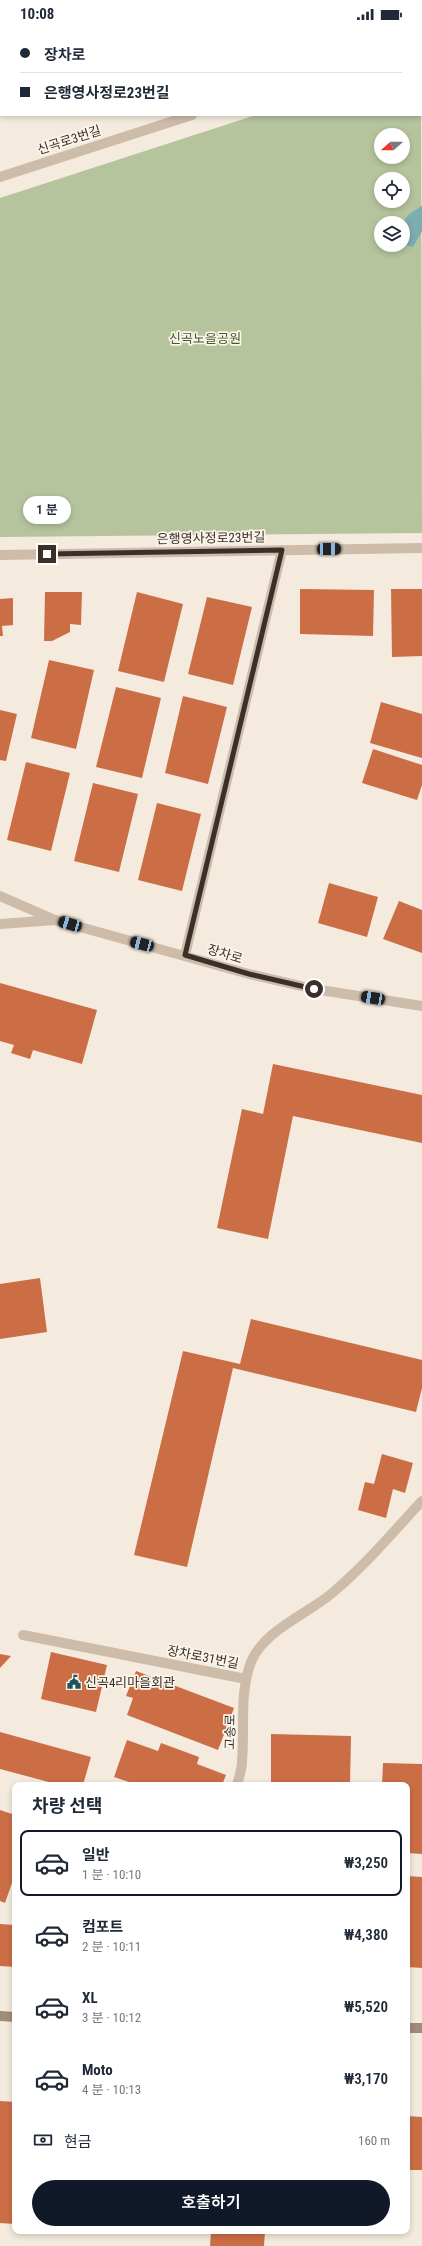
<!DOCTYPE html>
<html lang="ko">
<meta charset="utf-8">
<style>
:root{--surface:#fff;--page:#f6f6f7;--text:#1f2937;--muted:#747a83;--line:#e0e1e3;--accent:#111827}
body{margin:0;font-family:"Roboto Condensed","Noto Sans KR",sans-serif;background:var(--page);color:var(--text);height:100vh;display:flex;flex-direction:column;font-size:15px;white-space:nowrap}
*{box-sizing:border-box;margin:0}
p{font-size:13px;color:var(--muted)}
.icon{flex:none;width:22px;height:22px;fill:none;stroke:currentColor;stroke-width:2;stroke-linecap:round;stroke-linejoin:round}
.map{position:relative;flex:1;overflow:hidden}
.panel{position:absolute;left:12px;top:1754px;width:398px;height:452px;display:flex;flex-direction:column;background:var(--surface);border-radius:8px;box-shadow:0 2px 6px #0003}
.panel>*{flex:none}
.guide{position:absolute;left:0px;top:0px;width:422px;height:88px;box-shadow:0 2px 6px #0003;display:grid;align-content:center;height:88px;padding:0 20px;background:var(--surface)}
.needle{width:26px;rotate:249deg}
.buttons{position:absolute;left:374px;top:100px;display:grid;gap:8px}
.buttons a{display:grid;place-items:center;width:36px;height:36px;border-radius:50%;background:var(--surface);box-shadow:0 2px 6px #0003;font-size:20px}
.end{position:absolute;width:18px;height:18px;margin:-9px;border:5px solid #3a2f29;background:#fff;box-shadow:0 0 0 2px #fff}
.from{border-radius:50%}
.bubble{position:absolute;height:28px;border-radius:14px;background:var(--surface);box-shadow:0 2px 6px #0003;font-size:13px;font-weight:600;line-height:28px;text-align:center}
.car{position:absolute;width:12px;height:24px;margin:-12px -6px;border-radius:5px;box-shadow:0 0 3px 1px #0007;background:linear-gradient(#222 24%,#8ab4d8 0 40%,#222 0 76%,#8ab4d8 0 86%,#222 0)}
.guide b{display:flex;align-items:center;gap:14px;height:38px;font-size:15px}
.guide b+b{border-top:1px solid var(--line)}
.guide i{width:10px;height:10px;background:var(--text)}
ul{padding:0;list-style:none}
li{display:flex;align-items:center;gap:12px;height:66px;margin:0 8px 6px;padding:0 12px;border:2px solid transparent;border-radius:8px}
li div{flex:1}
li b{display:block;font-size:15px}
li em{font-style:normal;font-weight:600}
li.selected{border-color:var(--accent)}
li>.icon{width:36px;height:36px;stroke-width:1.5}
h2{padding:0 20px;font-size:18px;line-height:48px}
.pay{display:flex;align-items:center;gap:10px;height:44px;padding:0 20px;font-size:15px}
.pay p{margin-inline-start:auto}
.action{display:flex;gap:8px;margin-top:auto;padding:8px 20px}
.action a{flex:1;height:46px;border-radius:24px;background:var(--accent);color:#fff;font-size:16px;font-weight:600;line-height:46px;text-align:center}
.status{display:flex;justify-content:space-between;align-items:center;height:28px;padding:0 20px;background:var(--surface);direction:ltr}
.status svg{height:11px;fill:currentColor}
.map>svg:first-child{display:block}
.green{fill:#b5c49d;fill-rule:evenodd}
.water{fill:#7cadb2}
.building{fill:#cb6e45}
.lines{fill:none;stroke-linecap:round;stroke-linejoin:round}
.lane{stroke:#cdbca9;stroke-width:10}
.street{stroke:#cdbca9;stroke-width:10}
.secondary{stroke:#a18b7a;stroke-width:10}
.route{stroke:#3a2f29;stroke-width:5}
.labels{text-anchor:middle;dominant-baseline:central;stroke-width:3.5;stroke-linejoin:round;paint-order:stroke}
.street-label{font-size:13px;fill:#3a2f29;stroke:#fbf5eb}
.park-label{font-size:13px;fill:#46592c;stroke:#fbf5eb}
.poi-label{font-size:13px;fill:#3a2f29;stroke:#fbf5eb;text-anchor:start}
</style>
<div class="status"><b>10:08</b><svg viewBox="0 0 49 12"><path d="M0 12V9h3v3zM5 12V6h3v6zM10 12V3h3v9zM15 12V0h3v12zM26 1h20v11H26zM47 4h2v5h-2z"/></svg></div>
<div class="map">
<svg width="422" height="2218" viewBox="0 0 422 2218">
<rect width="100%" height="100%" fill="#f4ebde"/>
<path class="green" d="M421,33L422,505L0,509V170L256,87H421ZM381,107H403V129H381ZM381,151H403V173H381ZM381,195H403V217H381Z"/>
<path class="water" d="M422,178V203L413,219L403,216C403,192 400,191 422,178Z"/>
<path class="building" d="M300,561L374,562L373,608L300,606Z
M391,561H422V628L392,629Z
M45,564H82L81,597L70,596V604L52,613H44Z
M137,564L183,576L164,654L118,643Z
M207,569L252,579L233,657L188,646Z
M13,570V597L2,598L3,608H0V571Z
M49,632L94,642L76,721L31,710Z
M116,659L161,670L142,750L96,739Z
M183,668L227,679L208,756L165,745Z
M381,674L422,686V730L370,715Z
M0,682L17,686L6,733L0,732Z
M373,721L422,737V757L417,772L362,755Z
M26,734L70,745L51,823L7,812Z
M93,755L138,766L119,844L74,833Z
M157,775L201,786L182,863L138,852Z
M329,855L378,869L367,909L318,895Z
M399,873L422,882V925L383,911Z
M0,955L97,982L82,1036L33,1022L30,1031L11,1025L14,1017L0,1013Z
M273,1036L422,1067V1115L293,1088L268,1211L217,1200L242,1081L263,1086Z
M40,1250L47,1304L0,1311V1256Z
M251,1291L422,1332V1360L416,1384L233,1340L187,1539L134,1527L183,1323L240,1336Z
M382,1426L413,1435L405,1465L393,1461L386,1490L358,1482L365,1454L374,1456Z
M51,1624L107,1637L96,1684L41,1671Z
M0,1626L11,1628L0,1640Z
M136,1643L234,1680L218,1722L127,1687L133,1670L126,1668Z
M0,1704L91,1729L83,1757H60L0,1741Z
M271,1706L351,1708L350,1757H271Z
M127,1712L158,1723L161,1715L199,1729L197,1736L226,1747L222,1757H138L114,1749Z
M383,1735L422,1736V1826L407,1825V1757H382Z
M0,1782L15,1787V1846L5,1875L0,1873Z
M407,1848L422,1849V1940L407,1939Z
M0,1896L15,1897V1939L0,1938Z
M0,2073L15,2074V2196L0,2195Z
M407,2088L422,2089V2142H407Z
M211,2203H265L264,2218H210Z"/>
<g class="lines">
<path class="lane" d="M0,896L55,892
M185,927L282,522
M23,1607L246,1651
M237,1757C239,1749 242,1741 242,1733C245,1700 239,1666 251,1634C263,1603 307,1586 331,1566C364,1539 393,1504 422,1473"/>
<path class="street" d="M421,15H422
M0,149L192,87
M0,527L422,520
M0,868L55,892L249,946L314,961L422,978"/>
<path class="secondary" d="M0,1988L15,1989
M407,2000H422"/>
</g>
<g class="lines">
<path class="route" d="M47,526L282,522L185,927L249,946L314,961"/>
</g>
<defs>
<symbol id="civic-bare" viewBox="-9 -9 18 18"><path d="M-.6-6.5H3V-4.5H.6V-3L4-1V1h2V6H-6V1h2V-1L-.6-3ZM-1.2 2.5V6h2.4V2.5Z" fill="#1d555d" stroke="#fbf5eb" stroke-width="2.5" paint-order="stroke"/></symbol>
</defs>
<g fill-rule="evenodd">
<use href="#civic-bare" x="64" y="1644" width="20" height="20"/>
</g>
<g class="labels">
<g class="street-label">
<text transform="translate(69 112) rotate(-18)">신곡로3번길</text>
<text transform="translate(211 510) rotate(-1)">은행영사정로23번길</text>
<text transform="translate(225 926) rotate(17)">장차로</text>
<text transform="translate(203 1629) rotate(11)">장차로31번길</text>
<text transform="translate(230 1704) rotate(-89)">고송로</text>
</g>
<g class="park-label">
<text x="205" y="310">신곡노을공원</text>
</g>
<g class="poi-label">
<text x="85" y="1654">신곡4리마을회관</text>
</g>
</g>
</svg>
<div class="buttons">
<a><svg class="needle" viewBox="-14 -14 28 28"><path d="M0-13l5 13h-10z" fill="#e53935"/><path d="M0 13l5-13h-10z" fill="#747a83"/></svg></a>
<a><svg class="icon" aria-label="locate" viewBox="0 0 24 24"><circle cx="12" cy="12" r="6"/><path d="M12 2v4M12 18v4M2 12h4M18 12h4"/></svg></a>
<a><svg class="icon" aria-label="layers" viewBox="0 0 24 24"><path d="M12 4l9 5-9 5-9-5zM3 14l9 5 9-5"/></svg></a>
</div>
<i class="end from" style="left:314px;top:961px"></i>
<i class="end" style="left:47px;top:526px"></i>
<div class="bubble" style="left:23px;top:468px;width:48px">1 분</div>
<i class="car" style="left:329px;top:521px;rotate:89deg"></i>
<i class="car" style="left:70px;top:896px;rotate:286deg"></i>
<i class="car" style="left:142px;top:916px;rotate:285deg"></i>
<i class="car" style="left:373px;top:970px;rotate:279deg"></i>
<div class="guide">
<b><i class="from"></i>장차로</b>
<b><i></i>은행영사정로23번길</b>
</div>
<section class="panel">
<h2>차량 선택</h2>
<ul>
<li class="selected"><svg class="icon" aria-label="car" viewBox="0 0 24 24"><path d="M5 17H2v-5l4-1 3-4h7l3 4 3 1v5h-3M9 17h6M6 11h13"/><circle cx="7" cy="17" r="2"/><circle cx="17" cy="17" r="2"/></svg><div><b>일반</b><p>1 분 · 10:10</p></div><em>₩3,250</em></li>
<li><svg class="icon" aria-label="car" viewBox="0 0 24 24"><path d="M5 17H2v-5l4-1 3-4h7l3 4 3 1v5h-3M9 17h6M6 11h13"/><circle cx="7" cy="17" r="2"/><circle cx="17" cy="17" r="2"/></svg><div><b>컴포트</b><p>2 분 · 10:11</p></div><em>₩4,380</em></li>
<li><svg class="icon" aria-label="car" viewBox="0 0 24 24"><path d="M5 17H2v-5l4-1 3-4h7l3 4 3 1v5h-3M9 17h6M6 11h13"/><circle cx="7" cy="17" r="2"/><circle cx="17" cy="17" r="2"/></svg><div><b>XL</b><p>3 분 · 10:12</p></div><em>₩5,520</em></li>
<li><svg class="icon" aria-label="car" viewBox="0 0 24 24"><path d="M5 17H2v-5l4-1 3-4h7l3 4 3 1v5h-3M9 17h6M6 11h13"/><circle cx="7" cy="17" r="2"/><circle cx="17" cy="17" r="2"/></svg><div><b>Moto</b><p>4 분 · 10:13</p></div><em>₩3,170</em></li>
</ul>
<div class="pay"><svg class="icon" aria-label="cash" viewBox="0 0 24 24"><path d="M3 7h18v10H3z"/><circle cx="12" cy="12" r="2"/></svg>현금<p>160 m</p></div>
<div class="action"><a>호출하기</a></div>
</section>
</div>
